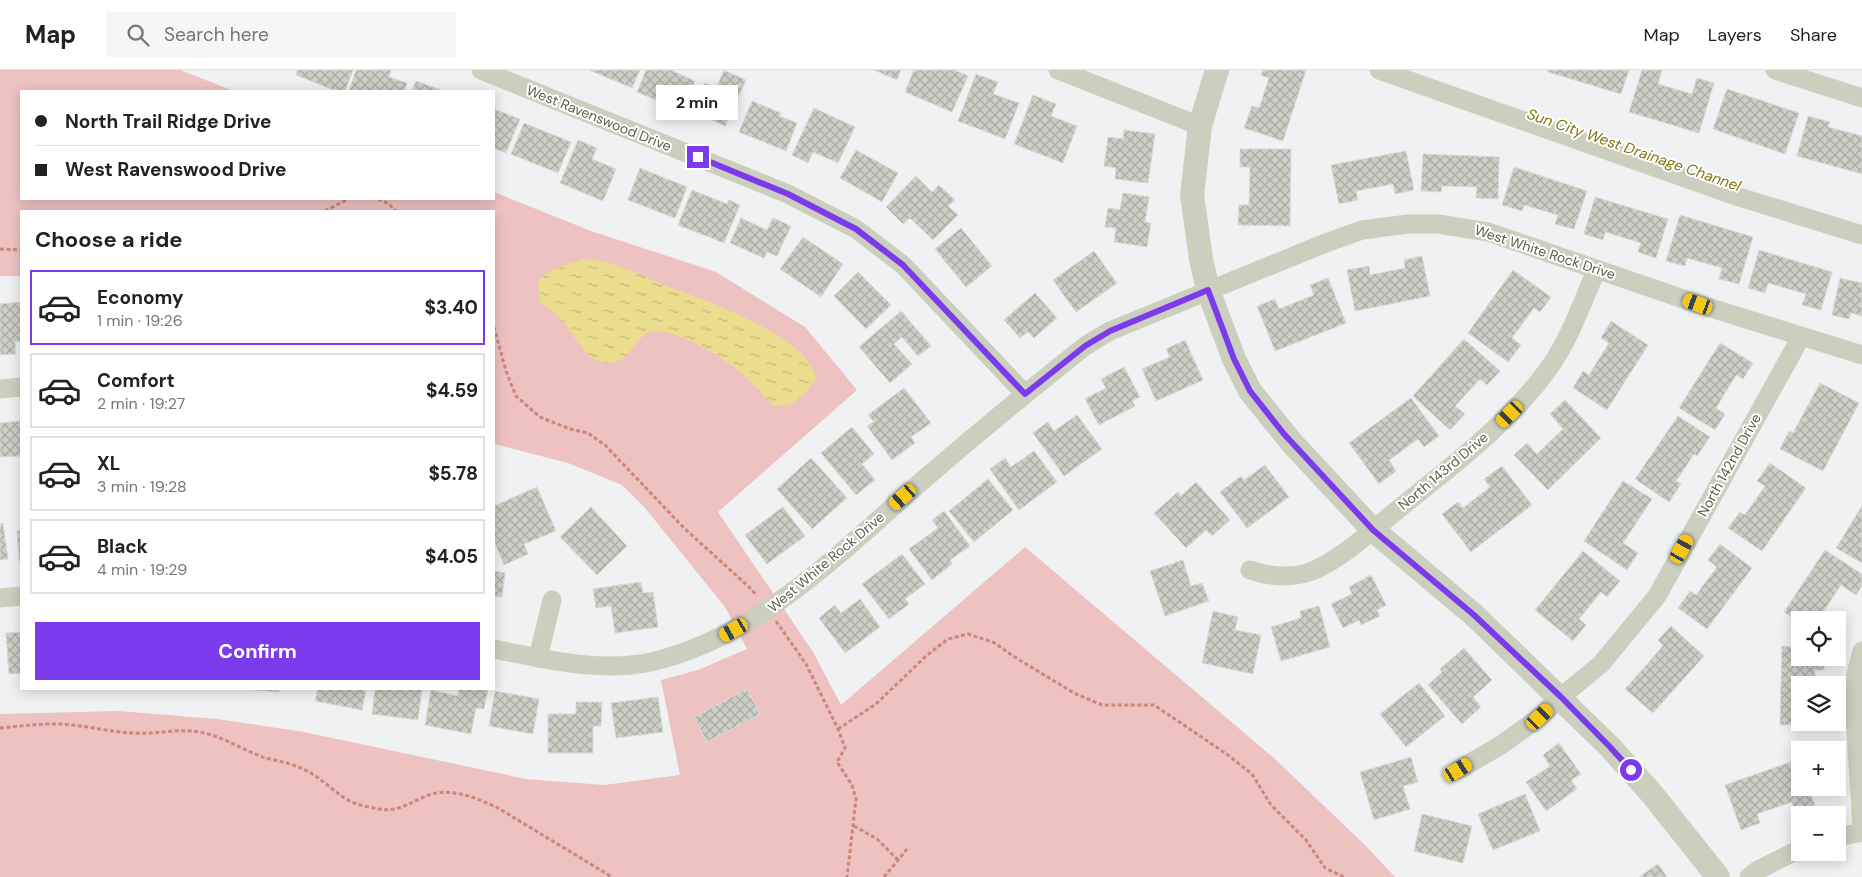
<!DOCTYPE html>
<meta charset="utf-8">
<style>
:root{--surface:#fff;--page:#f6f6f6;--text:#222;--muted:#767676;--line:#e0e0e0;--accent:#7c3aed}
body{margin:0;font-family:"DM Sans",sans-serif;background:var(--page);color:var(--text);height:100vh;display:flex;flex-direction:column;font-size:19px;white-space:nowrap}
*{box-sizing:border-box;margin:0}
p{font-size:16px;color:var(--muted)}
.icon{flex:none;width:28px;height:28px;fill:none;stroke:currentColor;stroke-width:2;stroke-linecap:round;stroke-linejoin:round}
.map{position:relative;flex:1;overflow:hidden}
.details{position:absolute;left:20px;top:140px;width:475px;height:480px;display:flex;flex-direction:column;background:var(--surface);border-radius:0px;box-shadow:0 2px 12px #0003}
.details>*{flex:none}
.hud{position:absolute;left:20px;top:20px;width:475px;height:110px;border-radius:0px;box-shadow:0 2px 12px #0003;display:grid;align-content:center;height:110px;padding:0 15px;background:var(--surface)}
.controls{position:absolute;left:1791px;top:541px;display:grid;gap:10px}
.controls a{display:grid;place-items:center;width:55px;height:55px;border-radius:0px;background:var(--surface);box-shadow:0 2px 12px #0003;font-size:25px}
.end{position:absolute;width:22px;height:22px;margin:-11px;border:6px solid #7c3aed;background:#fff;box-shadow:0 0 0 2px #fff}
.from{border-radius:50%}
.bubble{position:absolute;height:35px;border-radius:0px;background:var(--surface);box-shadow:0 2px 12px #0003;font-size:16px;font-weight:700;line-height:35px;text-align:center}
.car{position:absolute;width:15px;height:30px;margin:-15px -8px;border-radius:6px;box-shadow:0 0 4px 1px #0007;background:linear-gradient(#f5c518 24%,#345 0 40%,#f5c518 0 76%,#345 0 86%,#f5c518 0)}
.hud b{display:flex;align-items:center;gap:18px;height:48px;font-size:19px}
.hud b+b{border-top:1px solid var(--line)}
.hud i{width:12px;height:12px;background:var(--text)}
ul{padding:0;list-style:none}
li{display:flex;align-items:center;gap:15px;height:75px;margin:0 10px 8px;padding:0 5px;border:2px solid var(--line);border-radius:0px}
li div{flex:1}
li b{display:block;font-size:19px}
li em{font-style:normal;font-weight:700}
li.current{border-color:var(--accent)}
li>.icon{width:45px;height:45px;stroke-width:1.5}
h2{padding:0 15px;font-size:22px;line-height:60px}
.primary-button{display:flex;gap:10px;margin-top:auto;padding:10px 15px}
.primary-button a{flex:1;height:58px;border-radius:0px;background:var(--accent);color:#fff;font-size:20px;font-weight:700;line-height:58px;text-align:center}
header{display:flex;align-items:center;gap:30px;box-sizing:border-box;height:70px;padding:0 25px;background:var(--surface);border-bottom:1px solid var(--line)}
header strong{font-size:24px}
nav{display:flex;gap:28px;margin-inline-start:auto;font-size:18px}
.search{width:350px;height:45px;background:var(--page);display:flex;align-items:center;gap:12px;box-sizing:border-box;padding:0 18px;border-radius:0px;color:var(--muted);font-size:19px}
.map>svg:first-child{display:block}
.green{fill:#eec2c0}
.water{fill:url(#water-ripples)}
.building{fill:url(#building-cross-hatch);stroke:#d8dbd4}
.lines{fill:none;stroke-linecap:round;stroke-linejoin:round}
.path{stroke:#cc8778;stroke-width:3;stroke-dasharray:4 2.5;stroke-linecap:butt}
.minor{stroke:#cccebe;stroke-width:19}
.tertiary{stroke:#cccebe;stroke-width:24}
.route{stroke:#7c3aed;stroke-width:6}
.labels{text-anchor:middle;dominant-baseline:central;stroke-width:4;stroke-linejoin:round;paint-order:stroke}
.street-label{font-size:14px;fill:#5a5d48;stroke:#fff}
.water-label{font-size:15px;font-style:italic;fill:#827410;stroke:#fff}
</style>
<header>
<strong>Map</strong>
<div class="search"><svg class="icon" aria-label="search" viewBox="0 0 24 24"><circle cx="10" cy="10" r="6"/><path d="M15 15l6 6"/></svg>Search here</div>
<nav><a>Map</a><a>Layers</a><a>Share</a></nav>
</header>
<div class="map">
<svg width="1862" height="807" viewBox="0 0 1862 807">
<defs>
<pattern id="water-ripples" width="26" height="14" patternUnits="userSpaceOnUse" patternTransform="scale(1.25)"><rect width="26" height="14" fill="#eade8e"/><path d="M2 4q2-2 4 0t4 0M15 11q2-2 4 0t4 0" fill="none" stroke="#c1b776"/></pattern>
<pattern id="building-cross-hatch" width="8" height="8" patternUnits="userSpaceOnUse" patternTransform="scale(1.25)"><rect width="8" height="8" fill="#cdcfc7"/><path d="M0 0l8 8M0 8l8-8" fill="none" stroke="#a9aba4"/></pattern>
</defs>
<rect width="100%" height="100%" fill="#f0f1f2"/>
<path class="green" d="M0,0H180L234,21H21V129H494V122L591,161L716,202L805,257L857,320L718,442L813,582L841,635L1025,477L1275,689L1367,777L1395,807H0V644L118,641L217,649L304,662L526,709L604,715L680,705L661,610L698,600L747,579L725,537L645,438L622,415L568,393L494,374V141H21V206H0Z"/>
<path class="water" d="M583,189C613,190 641,206 669,217C704,230 811,267 816,309C805,324 796,337 775,336C761,325 751,310 737,299C717,284 682,263 658,261C632,259 632,303 598,291C581,285 571,258 558,246C553,241 546,237 540,232C540,227 538,220 538,215C540,200 570,193 583,189Z"/>
<path class="building" d="M298,0H353L345,21H336L296,5Z
M356,0H391L389,7L407,13L404,21H349Z
M589,0H640L632,18Z
M646,0H671L695,11L682,41L637,22Z
M724,0L746,10L725,56L692,41L705,13L716,18Z
M874,0H901L897,10Z
M914,0H955L968,6L952,42L905,22Z
M1263,0H1306L1283,71L1244,58L1252,36L1259,38L1269,8L1261,5Z
M1548,0H1629L1621,24L1548,2Z
M1642,0H1662L1658,14L1692,24L1697,8L1714,13L1699,63L1629,42Z
M976,4L998,12L993,24L1019,33L1005,69L958,51Z
M416,11L444,21H412Z
M1727,19L1799,43L1785,84L1713,59Z
M1033,25L1056,34L1051,46L1077,56L1063,93L1014,74Z
M752,31L781,43L779,46L797,53L786,81L739,62Z
M814,38L855,57L838,93L813,82L808,93L792,85Z
M494,39L520,49L506,83L494,78Z
M1808,46L1830,52L1828,57L1862,66V104L1797,86Z
M524,53L571,72L558,103L511,84Z
M1124,60L1155,64L1148,113L1115,109L1116,98L1104,96L1108,67L1123,69Z
M578,70L597,78L592,89L616,99L603,131L560,113Z
M1240,79H1291L1290,156L1238,155L1239,135H1249L1250,97H1240Z
M856,80L898,103L882,132L840,108Z
M1406,81L1414,120L1395,124L1393,114L1356,121L1358,130L1339,134L1331,95Z
M1423,84L1499,87L1498,129L1476,128L1477,117L1442,116L1441,122L1421,121Z
M1514,97L1587,121L1574,159L1555,154L1558,145L1524,135L1522,141L1502,135Z
M640,98L687,117L675,148L628,130Z
M916,106L932,122L939,115L955,130L948,136L958,145L933,170L910,148L903,154L886,137Z
M692,120L727,134L729,130L740,135L724,173L678,155Z
M1123,123L1149,127L1145,152L1151,153L1147,177L1114,172L1116,158L1105,157L1108,138L1120,140Z
M1595,127L1668,149L1656,188L1638,182L1641,173L1605,162L1603,170L1584,164Z
M1680,145L1753,167L1739,214L1719,209L1722,198L1687,188L1685,196L1666,191Z
M741,148L767,160L773,148L791,156L777,186L767,182L764,188L730,173Z
M961,158L992,196L966,217L935,179Z
M803,167L843,194L821,227L780,199Z
M1759,180L1832,202L1821,240L1802,235L1806,224L1768,213L1765,223L1748,218Z
M1094,181L1117,213L1076,242L1053,210Z
M1422,186L1430,226L1355,241L1347,200L1369,196L1370,205L1405,198L1404,190Z
M1513,200L1551,227L1540,242L1534,238L1512,268L1521,275L1508,292L1468,263Z
M858,202L891,235L866,259L834,226Z
M1328,208L1346,253L1275,281L1257,236L1275,229L1279,239L1314,225L1310,215Z
M1840,208L1862,213V246L1851,243L1849,249L1832,245Z
M1035,223L1057,248L1034,268L1028,262L1020,268L1004,250Z
M21,232V271L15,272L16,284L0,285V234Z
M901,241L931,276L918,286L902,267L894,274L912,294L890,313L859,277Z
M1611,251L1648,275L1607,340L1573,318L1583,301L1589,305L1609,273L1601,268Z
M1464,269L1500,301L1487,315L1480,309L1455,336L1465,344L1450,360L1413,326Z
M1185,270L1203,310L1156,331L1142,299L1170,287L1166,279Z
M1720,273L1753,293L1743,309L1736,305L1716,338L1725,344L1715,360L1679,338Z
M1124,297L1140,327L1132,331L1135,336L1099,355L1085,329L1106,318L1101,309Z
M1820,313L1859,333L1823,401L1780,379L1789,361L1793,363Z
M904,318L931,353L911,367L915,373L892,390L867,356L874,352L868,345Z
M1411,328L1439,366L1424,377L1418,369L1389,390L1396,401L1379,414L1349,373Z
M1565,330L1601,368L1548,420L1514,385L1527,373L1537,384L1563,359L1550,344Z
M1077,345L1102,379L1064,406L1033,363L1048,352L1054,361Z
M1678,346L1710,367L1697,386L1694,384L1676,411L1681,414L1669,432L1635,409Z
M21,351V386L0,387V353Z
M852,357L874,384L862,394L875,410L856,425L821,383Z
M1034,381L1057,412L1019,440L990,399L1005,388L1011,397Z
M811,388L847,428L812,459L777,419Z
M1770,393L1806,418L1762,481L1728,458L1740,442L1745,445L1765,416L1757,411Z
M1265,395L1289,427L1247,458L1220,422L1241,406L1244,410Z
M1502,396L1532,435L1471,482L1442,444L1458,432L1463,438L1490,417L1484,409Z
M988,409L1013,440L974,472L949,441Z
M1623,411L1652,429L1623,473L1638,483L1627,500L1584,471Z
M1196,412L1230,450L1212,466L1206,460L1186,478L1154,443L1178,422L1181,426Z
M537,417L556,461L524,474L528,484L504,495L494,471V436Z
M1862,436V493L1836,478Z
M591,437L627,476L597,505L560,467Z
M783,437L805,466L767,494L745,465Z
M944,441L970,476L950,490L952,494L932,510L909,479L938,458L932,450Z
M3,453L8,489L0,490V454Z
M21,460V491H19L17,461Z
M1720,474L1752,498L1707,559L1678,538L1690,521L1696,525L1717,497L1708,490Z
M1825,480L1862,504V516L1856,525L1841,515L1822,543L1832,550H1800V553L1784,542Z
M1583,481L1620,511L1607,527L1601,522L1579,549L1586,555L1573,571L1535,540Z
M902,484L925,514L905,529L909,534L889,549L862,514Z
M1183,490L1191,516L1202,513L1209,531L1165,546L1150,501Z
M494,501L505,503L502,527L495,526L494,537Z
M1371,505L1386,535L1377,540L1380,546L1361,555L1359,550L1343,558L1331,534L1352,524L1349,517Z
M641,512L643,523L653,522L658,557L615,563L611,536L596,538L593,519Z
M860,529L880,557L845,583L819,548L835,535L841,543Z
M1319,536L1330,577L1281,591L1271,557L1301,548L1300,541Z
M1213,541L1238,547L1235,560L1261,565L1253,604L1202,593Z
M1671,556L1704,586L1653,643L1625,619L1663,576L1658,570Z
M21,562V603L9,604L6,563Z
M1782,576L1800,577V588H1824V600H1815V615H1800V652H1818V655H1780Z
M1464,578L1492,610L1473,627L1481,637L1462,654L1428,615L1442,602L1440,599Z
M1419,613L1445,646L1406,677L1380,644Z
M241,619H279V622Z
M318,619H366L362,640L315,631Z
M375,619H422L418,650L372,644Z
M459,619H488L484,639L476,638L471,664L425,655L431,620L458,626Z
M747,619L760,644L707,672L694,647Z
M495,621L539,629L533,664L489,656Z
M658,627L663,662L616,668L611,633Z
M576,632H602L601,656H593V683H548V644H576Z
M1559,673L1581,704L1571,710L1577,719L1546,741L1526,712L1550,696L1543,685Z
M1411,687L1418,712L1403,716L1410,739L1374,750L1360,702Z
M1799,689L1800,718H1808L1815,735L1796,742L1792,732L1757,744L1760,753L1741,760L1725,715Z
M1525,724L1540,761L1493,780L1478,744Z
M1422,744L1472,756L1463,793L1414,781Z
M1658,794L1667,807H1639Z"/>
<g class="lines">
<path class="path" d="M378,129L389,134L396,141
M325,141L348,129
M0,179L21,180
M494,257L506,301L516,326L540,347L570,359L588,363L605,375L684,458L749,517L757,526
M776,551L806,594L838,659L845,678L837,692L852,715L856,729L847,807
M0,658C24,656 48,652 72,655C92,657 112,662 132,663C154,665 178,658 200,662C221,666 240,678 260,686C270,690 282,691 293,695C314,701 328,717 346,729C356,735 368,737 379,739C398,743 412,731 429,725C451,717 477,728 498,738L612,807
M838,659L876,634L926,586L948,569L968,564L995,573L1013,586L1074,623L1102,635H1154L1175,649L1228,685L1252,704L1271,735L1306,770L1325,798L1344,807
M854,756L877,769L898,790
M884,807L907,779"/>
<path class="minor" d="M481,0L788,124L856,159L903,195L1025,324
M1058,0L1200,56
M1379,0L1739,127L1862,165
M1775,0L1862,28
M0,319L21,317
M1250,500C1271,507 1296,509 1317,499C1346,485 1371,461 1396,441C1449,398 1509,354 1549,298C1570,269 1582,232 1597,199
M0,528L21,526
M494,579C544,589 600,603 651,592C757,568 842,481 922,411C975,365 1030,320 1085,276L1110,261L1323,174L1362,160L1408,154H1438L1488,162L1698,234L1862,285
M1862,581L1853,615L1862,758
M538,588L552,530
M1458,700L1501,675L1540,647L1561,627L1601,594L1657,526L1801,267
M1838,767L1862,762
M1749,807L1758,800L1800,779"/>
<path class="tertiary" d="M1217,0L1200,56L1192,125L1201,189L1208,220L1234,289L1250,321L1292,373L1373,460L1474,545L1610,677L1652,724L1718,807"/>
</g>
<g class="lines">
<path class="route" d="M698,87L788,124L856,159L903,195L1025,324L1085,276L1110,261L1208,220L1234,289L1250,321L1284,364L1373,460L1474,545L1561,627L1610,677L1631,700"/>
</g>
<g class="labels">
<g class="street-label">
<text transform="translate(599 48) rotate(22)">West Ravenswood Drive</text>
<text transform="translate(1545 182) rotate(18)">West White Rock Drive</text>
<text transform="translate(1729 395) rotate(-61)">North 142nd Drive</text>
<text transform="translate(1443 401) rotate(-40)">North 143rd Drive</text>
<text transform="translate(826 492) rotate(-40)">West White Rock Drive</text>
</g>
<g class="water-label">
<text transform="translate(1634 80) rotate(19)">Sun City West Drainage Channel</text>
</g>
</g>
</svg>
<div class="controls">
<a><svg class="icon" aria-label="locate" viewBox="0 0 24 24"><circle cx="12" cy="12" r="6"/><path d="M12 2v4M12 18v4M2 12h4M18 12h4"/></svg></a>
<a><svg class="icon" aria-label="layers" viewBox="0 0 24 24"><path d="M12 4l9 5-9 5-9-5zM3 14l9 5 9-5"/></svg></a>
<a>+</a>
<a>−</a>
</div>
<i class="end from" style="left:1631px;top:700px"></i>
<i class="end" style="left:698px;top:87px"></i>
<div class="bubble" style="left:656px;top:15px;width:82px">2 min</div>
<i class="car" style="left:1698px;top:234px;rotate:290deg"></i>
<i class="car" style="left:1510px;top:344px;rotate:225deg"></i>
<i class="car" style="left:903px;top:427px;rotate:229deg"></i>
<i class="car" style="left:1682px;top:479px;rotate:29deg"></i>
<i class="car" style="left:734px;top:560px;rotate:240deg"></i>
<i class="car" style="left:1540px;top:647px;rotate:46deg"></i>
<i class="car" style="left:1458px;top:700px;rotate:59deg"></i>
<div class="hud">
<b><i class="from"></i>North Trail Ridge Drive</b>
<b><i></i>West Ravenswood Drive</b>
</div>
<section class="details">
<h2>Choose a ride</h2>
<ul>
<li class="current"><svg class="icon" aria-label="car" viewBox="0 0 24 24"><path d="M5 17H2v-5l4-1 3-4h7l3 4 3 1v5h-3M9 17h6M6 11h13"/><circle cx="7" cy="17" r="2"/><circle cx="17" cy="17" r="2"/></svg><div><b>Economy</b><p>1 min · 19:26</p></div><em>$3.40</em></li>
<li><svg class="icon" aria-label="car" viewBox="0 0 24 24"><path d="M5 17H2v-5l4-1 3-4h7l3 4 3 1v5h-3M9 17h6M6 11h13"/><circle cx="7" cy="17" r="2"/><circle cx="17" cy="17" r="2"/></svg><div><b>Comfort</b><p>2 min · 19:27</p></div><em>$4.59</em></li>
<li><svg class="icon" aria-label="car" viewBox="0 0 24 24"><path d="M5 17H2v-5l4-1 3-4h7l3 4 3 1v5h-3M9 17h6M6 11h13"/><circle cx="7" cy="17" r="2"/><circle cx="17" cy="17" r="2"/></svg><div><b>XL</b><p>3 min · 19:28</p></div><em>$5.78</em></li>
<li><svg class="icon" aria-label="car" viewBox="0 0 24 24"><path d="M5 17H2v-5l4-1 3-4h7l3 4 3 1v5h-3M9 17h6M6 11h13"/><circle cx="7" cy="17" r="2"/><circle cx="17" cy="17" r="2"/></svg><div><b>Black</b><p>4 min · 19:29</p></div><em>$4.05</em></li>
</ul>
<div class="primary-button"><a>Confirm</a></div>
</section>
</div>
